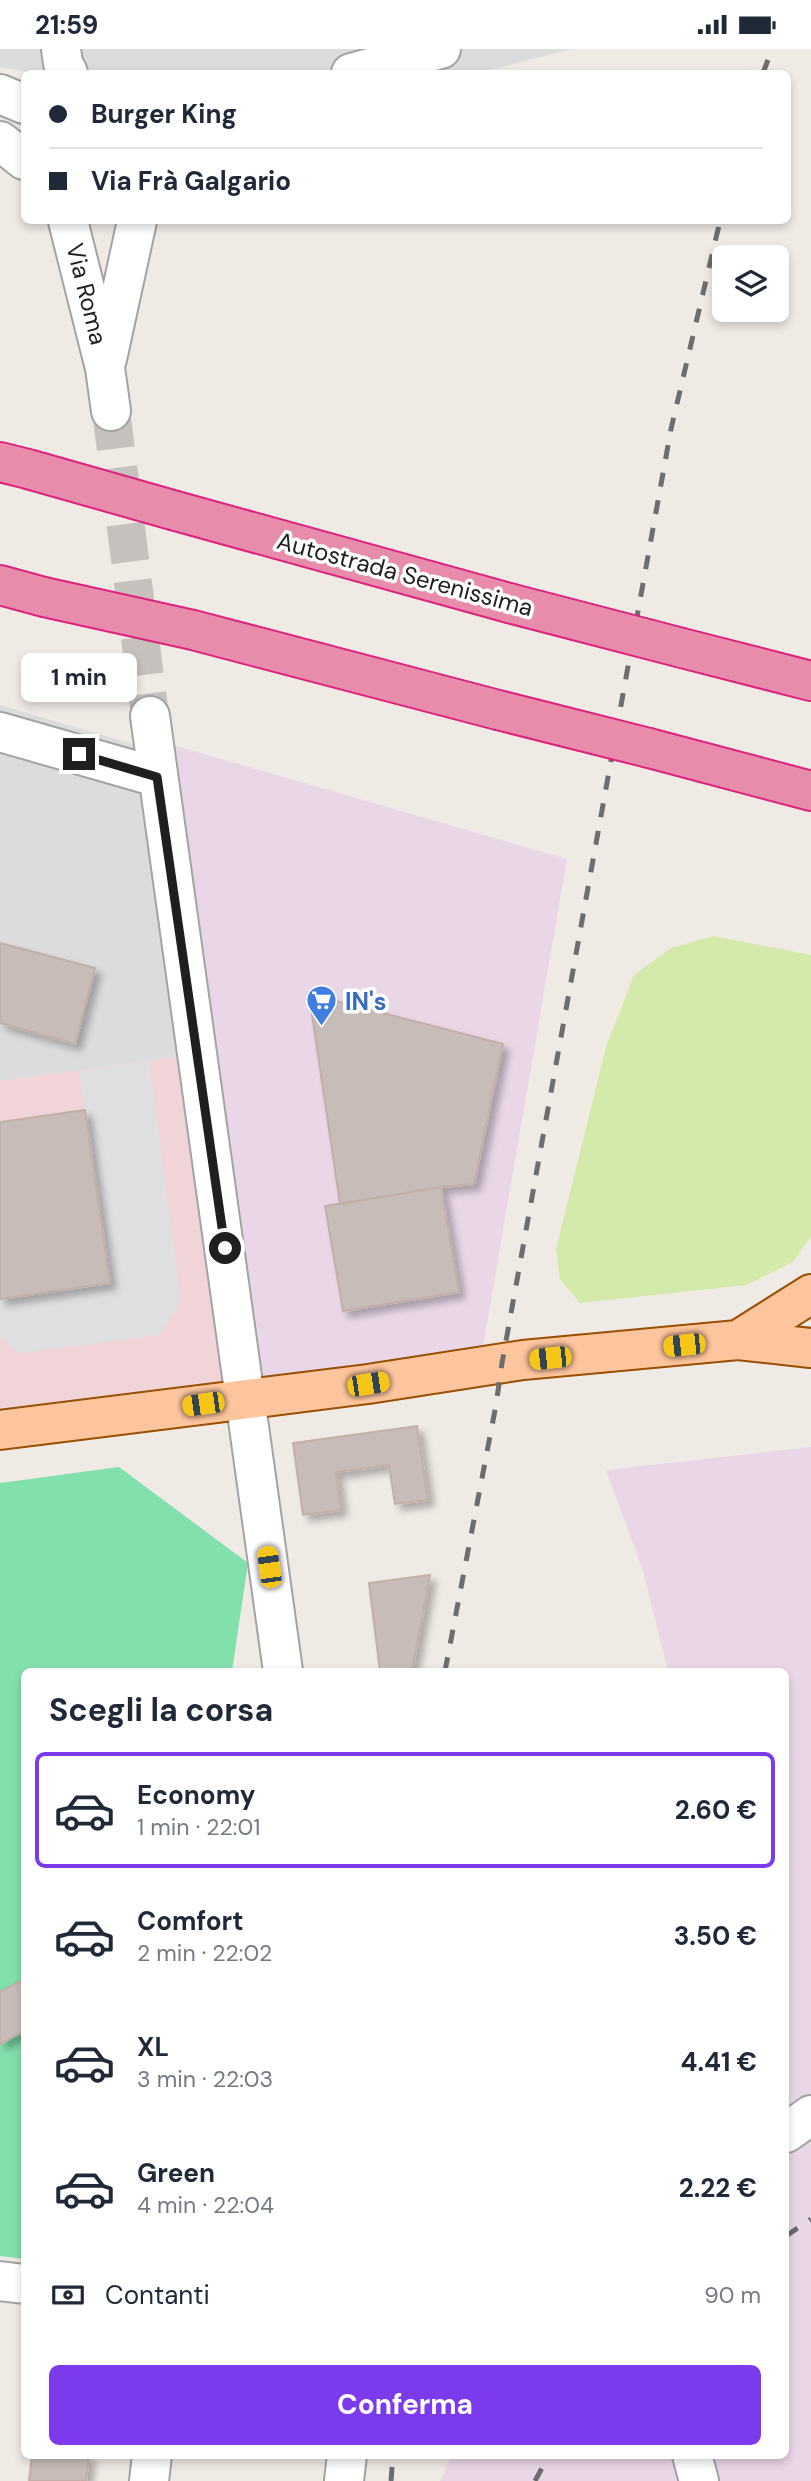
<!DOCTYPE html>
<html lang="it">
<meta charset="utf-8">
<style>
:root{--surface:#fff;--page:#f6f6f7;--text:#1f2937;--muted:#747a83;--line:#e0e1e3;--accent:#7c3aed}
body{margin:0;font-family:"DM Sans",sans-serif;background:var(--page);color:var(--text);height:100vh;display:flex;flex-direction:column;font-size:26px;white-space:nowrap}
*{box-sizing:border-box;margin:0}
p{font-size:23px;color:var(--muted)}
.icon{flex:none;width:38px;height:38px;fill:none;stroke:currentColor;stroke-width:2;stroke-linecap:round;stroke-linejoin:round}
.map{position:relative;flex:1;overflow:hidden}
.details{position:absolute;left:21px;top:1619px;width:768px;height:791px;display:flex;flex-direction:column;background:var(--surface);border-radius:10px;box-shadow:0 4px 10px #0003}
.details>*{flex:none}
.hud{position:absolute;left:21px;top:21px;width:770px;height:154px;border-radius:10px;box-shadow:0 4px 10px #0003;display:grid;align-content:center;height:154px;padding:0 28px;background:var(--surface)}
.fabs{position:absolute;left:712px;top:196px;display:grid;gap:14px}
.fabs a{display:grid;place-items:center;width:77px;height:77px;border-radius:10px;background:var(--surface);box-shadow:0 4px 10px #0003;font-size:35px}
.end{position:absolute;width:32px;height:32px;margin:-16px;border:9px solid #1f1f1f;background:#fff;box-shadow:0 0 0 4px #fff}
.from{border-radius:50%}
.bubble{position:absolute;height:49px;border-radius:10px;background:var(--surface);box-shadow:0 4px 10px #0003;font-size:23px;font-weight:700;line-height:49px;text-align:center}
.car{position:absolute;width:21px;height:42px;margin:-21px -10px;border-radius:9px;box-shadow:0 0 5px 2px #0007;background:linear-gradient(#f5c518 24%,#345 0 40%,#f5c518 0 76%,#345 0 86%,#f5c518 0)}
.hud b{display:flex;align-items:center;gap:24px;height:66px;font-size:26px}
.hud b+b{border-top:2px solid var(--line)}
.hud i{width:18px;height:18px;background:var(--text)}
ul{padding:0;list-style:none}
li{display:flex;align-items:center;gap:21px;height:116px;margin:0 14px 10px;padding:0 14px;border:4px solid transparent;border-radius:10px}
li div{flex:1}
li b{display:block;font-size:26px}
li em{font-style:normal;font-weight:700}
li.active{border-color:var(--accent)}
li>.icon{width:63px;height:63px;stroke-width:1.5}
h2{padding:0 28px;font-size:32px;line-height:84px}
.pay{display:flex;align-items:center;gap:18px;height:77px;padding:0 28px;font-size:26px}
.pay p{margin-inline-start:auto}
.primary-button{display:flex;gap:14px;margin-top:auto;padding:14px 28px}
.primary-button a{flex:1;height:80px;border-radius:10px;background:var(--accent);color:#fff;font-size:28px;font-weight:700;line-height:80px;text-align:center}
.status{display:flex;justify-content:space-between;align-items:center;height:49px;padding:0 35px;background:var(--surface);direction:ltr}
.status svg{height:19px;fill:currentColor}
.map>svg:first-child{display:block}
.residential{fill:#dddcdc}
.commercial{fill:#f1d4d7}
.industrial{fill:#e9d7e8}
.grass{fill:#d3eaaa}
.pitch{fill:#82e0ad}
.parking{fill:#dfdfdf}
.building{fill:#c7bcb8;stroke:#c2afa7;stroke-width:2;filter:url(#shadow)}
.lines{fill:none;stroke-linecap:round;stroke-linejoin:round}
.minor-tunnel{stroke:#c6c1bd;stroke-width:38;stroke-dasharray:38 19;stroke-linecap:butt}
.minor-casing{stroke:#a3a3a3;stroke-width:42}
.major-casing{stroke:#994f00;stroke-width:42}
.highway-casing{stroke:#dd227f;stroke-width:42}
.minor{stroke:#fff;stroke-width:38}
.major{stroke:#fdc59d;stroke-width:38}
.highway{stroke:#e88cab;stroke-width:38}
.rail{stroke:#6d6d6d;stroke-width:5;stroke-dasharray:14 14;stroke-linecap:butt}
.highway-bridge-casing{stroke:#dd227f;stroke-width:42;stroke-linecap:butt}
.highway-bridge{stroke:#e88cab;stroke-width:38}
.route{stroke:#1f1f1f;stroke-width:9}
.labels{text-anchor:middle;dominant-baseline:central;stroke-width:7;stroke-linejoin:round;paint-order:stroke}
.street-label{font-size:24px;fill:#1f1f1f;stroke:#fff}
.shop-label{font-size:24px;font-weight:bold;fill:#366cbe;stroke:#fff;text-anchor:start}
</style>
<div class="status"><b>21:59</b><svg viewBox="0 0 49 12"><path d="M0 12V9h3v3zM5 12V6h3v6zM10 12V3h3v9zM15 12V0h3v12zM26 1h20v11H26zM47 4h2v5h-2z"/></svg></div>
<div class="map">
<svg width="811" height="2432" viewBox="0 0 811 2432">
<defs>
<filter id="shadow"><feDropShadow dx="6" dy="6" stdDeviation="3.5" flood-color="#0004"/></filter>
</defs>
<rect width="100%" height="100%" fill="#f0eae5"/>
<path class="residential" d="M0,0H572L478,24H31L0,18Z
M0,656L139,697L186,1007L0,1032Z"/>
<path class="commercial" d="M186,1007L230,1338L0,1367V1032Z"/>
<path class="industrial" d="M173,696L567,810L482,1303L255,1335Z
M811,1398V2432H440L452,2406H786V1622H668L643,1522L606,1421Z"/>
<path class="grass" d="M713,887L811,906V1187L793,1213L746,1236L580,1254L560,1230L556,1200L606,998L634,926L671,899Z"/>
<path class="pitch" d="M119,1418L248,1514L232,1622H24V2210L0,2207V1434Z"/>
<path class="parking" d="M149,1012L181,1253L159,1286L19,1304L0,1288V1250L110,1234L79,1022Z"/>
<path class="building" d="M0,894L95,919L75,995L0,974Z
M309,945L503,995L474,1135L441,1138L340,1155Z
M85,1061L110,1234L0,1250V1073Z
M441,1138L459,1243L343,1262L325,1157Z
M417,1377L428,1451L395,1455L389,1416L336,1423L341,1461L303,1466L293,1394Z
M430,1526L412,1622H380L369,1534Z
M24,1930V1982L0,1995V1943Z
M32,2406H89L86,2432H29Z"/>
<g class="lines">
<path class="minor-tunnel" d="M111,362L150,667"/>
<defs>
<path id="minor" d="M61,0L63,14L68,24
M351,24L441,0
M0,45L24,55
M0,92L24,111
M68,172L105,319L111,362
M107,310L137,172
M150,667L283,1622
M0,683L157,728
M786,2084L811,2066
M0,2232L24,2235
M692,2406L699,2432
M149,2432L152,2406
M344,2432L347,2406"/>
<path id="major" d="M738,1291L811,1245
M0,1381L368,1335L523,1311L738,1291L811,1299"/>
<path id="highway" d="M0,413L28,420
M176,462L509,554
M0,536L44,548
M193,581L498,661
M682,599L811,632
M649,699L811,742"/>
</defs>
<use href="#minor" class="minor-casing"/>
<use href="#major" class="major-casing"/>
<use href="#highway" class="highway-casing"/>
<use href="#minor" class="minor"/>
<use href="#major" class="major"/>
<use href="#highway" class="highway"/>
<path class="rail" d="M763,24L772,0
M445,1622L496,1356L502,1314L671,380L720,172
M786,2187L811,2170
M391,2432L393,2406
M535,2432L549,2406"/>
<defs>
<path id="highway-bridge" d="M28,420L176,462
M44,548L193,581
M509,554L682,599
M498,661L649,699"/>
</defs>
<use href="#highway-bridge" class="highway-bridge-casing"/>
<use href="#highway-bridge" class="highway-bridge"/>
</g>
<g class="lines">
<path class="route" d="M79,705L157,728L225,1199"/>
</g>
<defs>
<symbol id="supermarket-pin" viewBox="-11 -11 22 30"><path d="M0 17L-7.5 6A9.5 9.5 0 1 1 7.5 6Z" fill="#3f7fe0" stroke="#fff"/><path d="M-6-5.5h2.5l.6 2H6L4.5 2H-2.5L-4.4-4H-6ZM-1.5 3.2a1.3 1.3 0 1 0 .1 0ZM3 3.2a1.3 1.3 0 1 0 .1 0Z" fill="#fff"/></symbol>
</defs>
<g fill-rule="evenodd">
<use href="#supermarket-pin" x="304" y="934" width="35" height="47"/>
</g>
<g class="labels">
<g class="street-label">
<text transform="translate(87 245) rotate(76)">Via Roma</text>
<text transform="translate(405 525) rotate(15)">Autostrada Serenissima</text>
</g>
<g class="shop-label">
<text x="345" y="952">IN's</text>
</g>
</g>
</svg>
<div class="fabs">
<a><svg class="icon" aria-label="layers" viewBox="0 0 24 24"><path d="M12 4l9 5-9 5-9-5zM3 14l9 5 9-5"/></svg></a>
</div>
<i class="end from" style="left:225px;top:1199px"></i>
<i class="end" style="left:79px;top:705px"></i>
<div class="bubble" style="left:21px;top:604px;width:116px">1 min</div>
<i class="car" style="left:684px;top:1296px;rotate:264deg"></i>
<i class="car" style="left:550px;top:1309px;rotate:264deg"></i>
<i class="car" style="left:368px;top:1335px;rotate:81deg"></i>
<i class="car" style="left:203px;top:1355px;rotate:262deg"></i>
<i class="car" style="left:269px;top:1518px;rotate:352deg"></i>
<div class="hud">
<b><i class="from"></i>Burger King</b>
<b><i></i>Via Frà Galgario</b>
</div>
<section class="details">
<h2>Scegli la corsa</h2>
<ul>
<li class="active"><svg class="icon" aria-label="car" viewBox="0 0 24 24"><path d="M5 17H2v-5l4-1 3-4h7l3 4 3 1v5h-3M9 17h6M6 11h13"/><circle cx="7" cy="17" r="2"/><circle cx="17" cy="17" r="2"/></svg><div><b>Economy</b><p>1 min · 22:01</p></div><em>2.60 €</em></li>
<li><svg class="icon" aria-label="car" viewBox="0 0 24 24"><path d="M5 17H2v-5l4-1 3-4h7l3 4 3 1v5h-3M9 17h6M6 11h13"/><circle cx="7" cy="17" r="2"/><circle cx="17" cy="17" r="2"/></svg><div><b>Comfort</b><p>2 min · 22:02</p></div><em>3.50 €</em></li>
<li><svg class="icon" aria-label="car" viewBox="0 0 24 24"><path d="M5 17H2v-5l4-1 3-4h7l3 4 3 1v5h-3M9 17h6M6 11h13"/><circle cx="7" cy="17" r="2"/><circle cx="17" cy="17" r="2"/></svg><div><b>XL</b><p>3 min · 22:03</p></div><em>4.41 €</em></li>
<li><svg class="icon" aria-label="car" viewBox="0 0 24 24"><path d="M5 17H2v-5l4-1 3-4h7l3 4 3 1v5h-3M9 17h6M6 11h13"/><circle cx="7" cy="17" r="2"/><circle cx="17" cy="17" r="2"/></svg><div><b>Green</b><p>4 min · 22:04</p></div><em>2.22 €</em></li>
</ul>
<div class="pay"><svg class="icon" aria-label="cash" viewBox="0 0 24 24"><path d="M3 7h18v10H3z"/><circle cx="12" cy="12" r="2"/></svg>Contanti<p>90 m</p></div>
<div class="primary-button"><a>Conferma</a></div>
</section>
</div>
